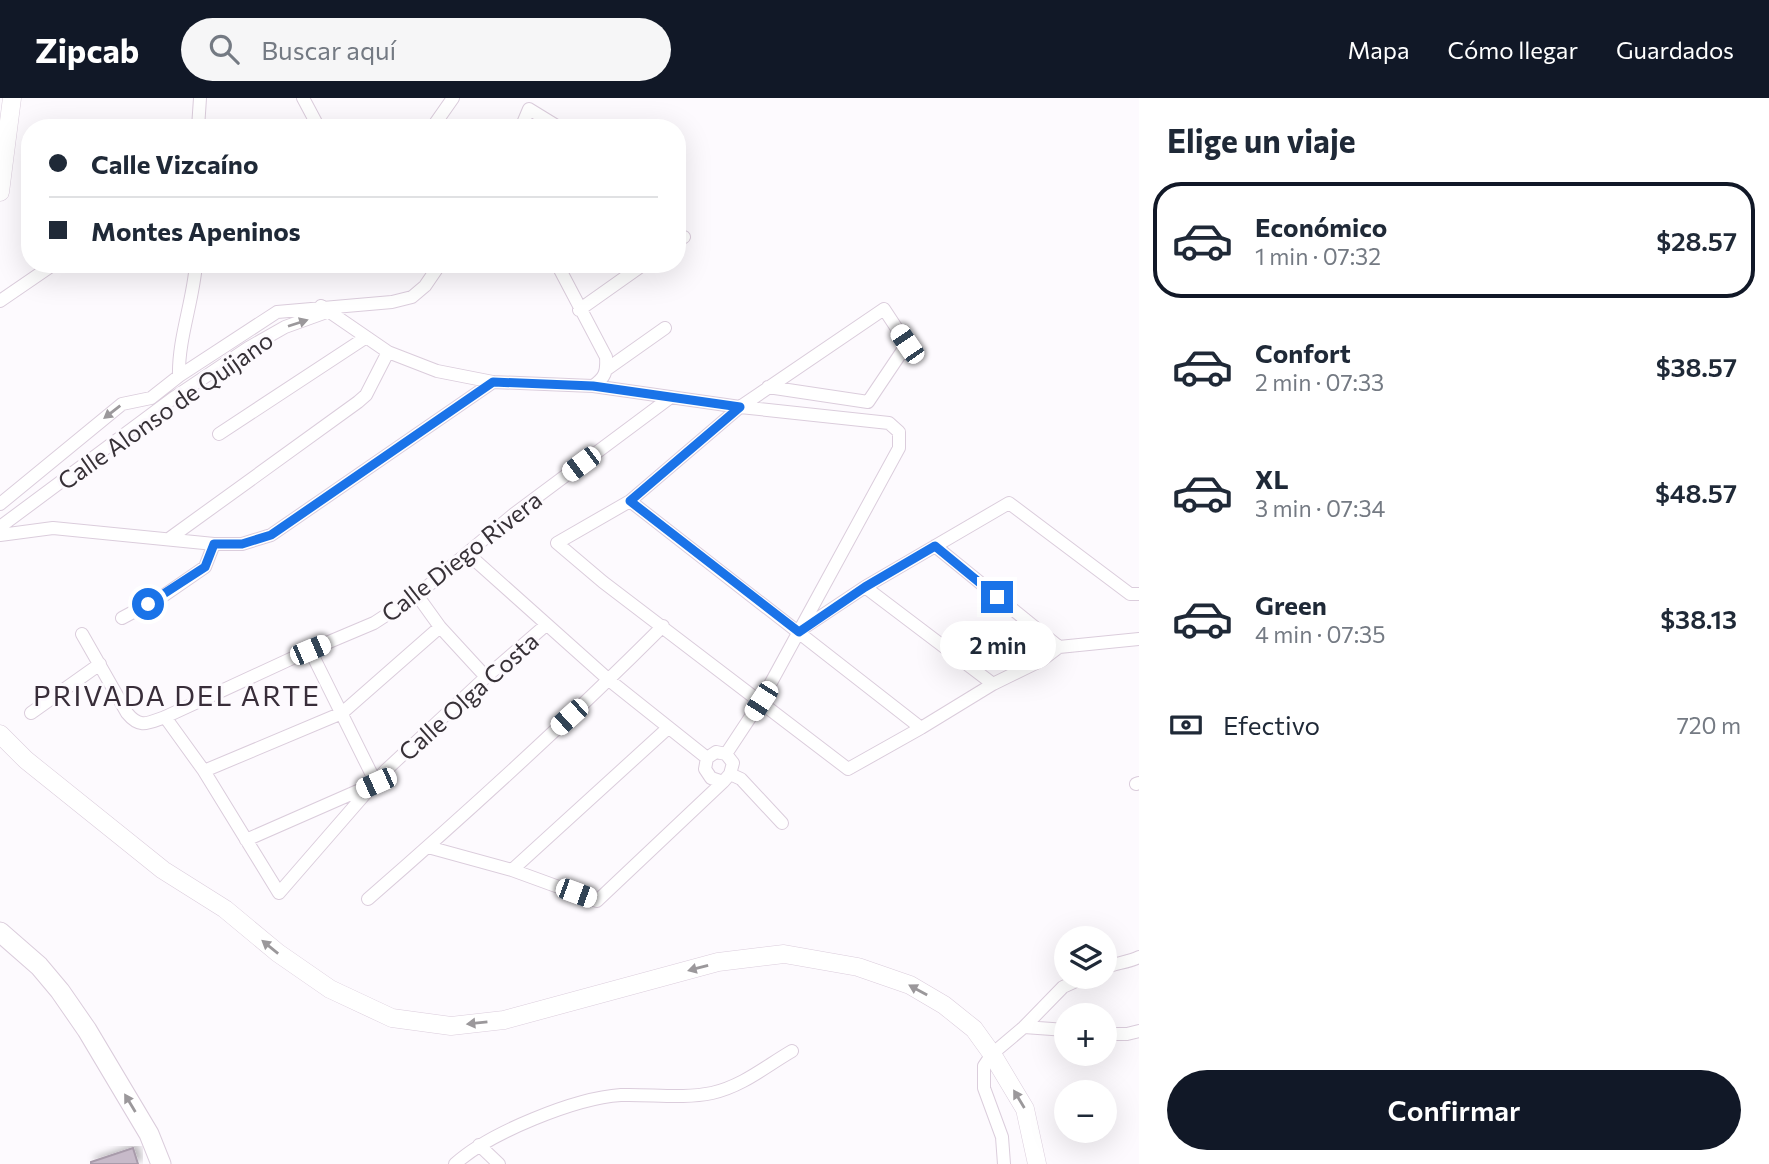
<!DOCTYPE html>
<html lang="es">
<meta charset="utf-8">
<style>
:root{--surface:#fff;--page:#f6f6f7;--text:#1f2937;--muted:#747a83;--line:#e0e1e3;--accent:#111827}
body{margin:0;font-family:Commissioner,sans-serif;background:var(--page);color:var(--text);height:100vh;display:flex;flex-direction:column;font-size:26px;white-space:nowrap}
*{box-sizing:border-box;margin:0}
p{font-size:23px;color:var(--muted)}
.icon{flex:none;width:38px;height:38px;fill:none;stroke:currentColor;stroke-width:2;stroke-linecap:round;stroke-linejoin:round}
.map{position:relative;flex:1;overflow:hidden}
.details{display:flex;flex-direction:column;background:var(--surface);width:630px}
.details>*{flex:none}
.hud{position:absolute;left:21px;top:21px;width:665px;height:154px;border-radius:28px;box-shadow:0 7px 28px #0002;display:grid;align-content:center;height:154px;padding:0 28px;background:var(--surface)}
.tools{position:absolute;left:1054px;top:828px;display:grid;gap:14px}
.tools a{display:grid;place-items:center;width:63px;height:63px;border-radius:50%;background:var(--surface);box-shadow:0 7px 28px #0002;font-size:35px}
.end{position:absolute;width:32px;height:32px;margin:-16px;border:9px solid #1a73e8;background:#fff;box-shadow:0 0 0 4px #fff}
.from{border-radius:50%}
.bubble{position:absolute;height:49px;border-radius:24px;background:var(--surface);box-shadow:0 7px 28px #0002;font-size:23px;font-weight:600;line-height:49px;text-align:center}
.car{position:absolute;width:21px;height:42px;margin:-21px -10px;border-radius:9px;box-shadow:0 0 5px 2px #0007;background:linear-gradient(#fff 24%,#345 0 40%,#fff 0 76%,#345 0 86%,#fff 0)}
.hud b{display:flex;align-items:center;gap:24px;height:66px;font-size:26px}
.hud b+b{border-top:2px solid var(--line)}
.hud i{width:18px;height:18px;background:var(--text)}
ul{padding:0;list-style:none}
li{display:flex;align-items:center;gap:21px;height:116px;margin:0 14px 10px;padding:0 14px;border:4px solid transparent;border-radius:28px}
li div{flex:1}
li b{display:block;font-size:26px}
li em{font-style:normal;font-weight:600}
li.selected{border-color:var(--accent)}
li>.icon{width:63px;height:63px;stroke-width:1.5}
h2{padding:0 28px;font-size:32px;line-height:84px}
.pay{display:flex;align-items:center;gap:18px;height:77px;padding:0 28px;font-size:26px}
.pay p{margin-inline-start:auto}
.primary-button{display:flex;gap:14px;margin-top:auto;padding:14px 28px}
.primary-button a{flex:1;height:80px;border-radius:42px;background:var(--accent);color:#fff;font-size:28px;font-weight:600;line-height:80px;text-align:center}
header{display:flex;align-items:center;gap:42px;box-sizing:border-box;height:98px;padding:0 35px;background:var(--accent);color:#fff}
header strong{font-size:33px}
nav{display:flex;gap:38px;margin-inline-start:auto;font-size:24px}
.search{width:490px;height:63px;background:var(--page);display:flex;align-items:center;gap:18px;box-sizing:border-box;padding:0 24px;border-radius:38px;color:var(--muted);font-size:26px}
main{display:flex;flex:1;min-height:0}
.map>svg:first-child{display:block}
.building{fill:#c7bac9;stroke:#a89baa;stroke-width:2;filter:url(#shadow)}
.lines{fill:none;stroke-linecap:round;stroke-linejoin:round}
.street-casing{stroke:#dbcddc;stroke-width:14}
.secondary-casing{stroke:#dbcddc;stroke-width:19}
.primary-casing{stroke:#dbcddc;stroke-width:21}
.street{stroke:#fff;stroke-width:12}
.secondary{stroke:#fff;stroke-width:18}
.primary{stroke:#fff;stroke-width:19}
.oneway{fill:#9b989b}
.route{stroke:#1a73e8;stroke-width:9}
.labels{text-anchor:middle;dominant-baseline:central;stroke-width:6;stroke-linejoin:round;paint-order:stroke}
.street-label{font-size:24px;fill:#373137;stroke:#fdfafe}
.quarter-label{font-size:28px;letter-spacing:2px;fill:#382d39;stroke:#fdfafe}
</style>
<header>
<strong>Zipcab</strong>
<div class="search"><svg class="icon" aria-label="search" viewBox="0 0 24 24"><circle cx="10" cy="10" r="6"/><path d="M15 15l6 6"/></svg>Buscar aquí</div>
<nav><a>Mapa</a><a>Cómo llegar</a><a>Guardados</a></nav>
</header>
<main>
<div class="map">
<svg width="1139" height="1066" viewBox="0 0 1139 1066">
<defs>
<filter id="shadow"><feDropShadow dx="4" dy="-4" stdDeviation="3.5" flood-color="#0004"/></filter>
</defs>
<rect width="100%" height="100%" fill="#fdfafe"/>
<path class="building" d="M133,1050L138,1066H91V1064Z"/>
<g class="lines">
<defs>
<path id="street" d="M303,0L319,30
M198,30L200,0
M432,30L453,0
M521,30L529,11L560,30
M677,143L684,139
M557,166L606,259C607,274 605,280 593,288
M0,203L54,166
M321,208L388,254L437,273L493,284L593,288L740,309L889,325L899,334V350L761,603L726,656
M579,212L644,166
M607,271L665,230
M179,278C178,241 193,204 196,166
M768,289L868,304L907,246L884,211L740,309L630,403L557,445L603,484L848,671L921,630L993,586L1042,562L1059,549L1139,541
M219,336L365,240
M630,403L921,630
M0,406L122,306L151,300L179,278L277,214L392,204L412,199L425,188L440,166
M0,429L172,301L248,250L285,229L332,212
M0,437L53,430L214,446H242L271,437L493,284
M170,440L358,304L366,297L388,254
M935,448L1059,549
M468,456L609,582L707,660
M865,489L993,586
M417,497L440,529L486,579
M122,520L163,498L205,469L214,446
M802,531L865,489L1009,405L1130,496H1139
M82,536L127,615C140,631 148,625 165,619L310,552L374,525L417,497L514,416L671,299
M31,615L100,566
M165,619L204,673L279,795L385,673L486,579L546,527
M716,654L726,656L733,665L730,676L723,684L711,680L705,671L707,660Z
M204,673L342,615L440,529
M730,676L741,681L782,725
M1136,686L1139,685
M246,742L376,685L310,552
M428,749L512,772L597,803L723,684
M512,772L668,630
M368,801C469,713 568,623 663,528
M1104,870C1116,865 1129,864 1139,859
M1024,929L1066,932
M1104,936H1127L1139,933
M479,1047L499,1066
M455,1066C489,1035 575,1000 621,997C651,996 683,1001 712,995C743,988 766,968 792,953
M1004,1066L1002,1039L984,990V968L992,956L1024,929L1063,889L1087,878"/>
<path id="secondary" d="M0,94L12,0
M0,636L26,662L163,772L225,811L278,855L330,891L392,920L451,928L504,922L718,864L784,856L858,869L910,887L944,907L974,931L992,956L1025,1011L1037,1066"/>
<path id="primary" d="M0,834L39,868L60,893L87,932L149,1036L161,1066"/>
</defs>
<use href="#street" class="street-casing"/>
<use href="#secondary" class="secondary-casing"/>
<use href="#primary" class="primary-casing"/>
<use href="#street" class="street"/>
<use href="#secondary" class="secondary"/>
<use href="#primary" class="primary"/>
</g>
<defs><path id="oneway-solid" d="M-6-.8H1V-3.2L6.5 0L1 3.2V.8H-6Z" transform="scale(1.75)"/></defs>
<g class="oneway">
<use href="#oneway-solid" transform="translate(298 225) rotate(-18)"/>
<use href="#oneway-solid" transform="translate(112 314) rotate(142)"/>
<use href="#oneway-solid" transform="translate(270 849) rotate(-141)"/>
<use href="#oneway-solid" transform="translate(698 870) rotate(165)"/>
<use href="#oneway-solid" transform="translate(918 892) rotate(-151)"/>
<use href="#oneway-solid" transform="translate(477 925) rotate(174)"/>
<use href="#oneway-solid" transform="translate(1019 1001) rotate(-121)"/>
<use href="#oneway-solid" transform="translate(130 1005) rotate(-121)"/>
</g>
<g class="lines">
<path class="route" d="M148,506L205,469L214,446H242L271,437L493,284L593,288L740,309L630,403L799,534L865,489L935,448L997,499"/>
</g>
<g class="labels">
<g class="street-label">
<text transform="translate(165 312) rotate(-35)">Calle Alonso de Quijano</text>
<text transform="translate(461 458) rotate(-38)">Calle Diego Rivera</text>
<text transform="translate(468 598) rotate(-42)">Calle Olga Costa</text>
</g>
<g class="quarter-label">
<text x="177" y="597">PRIVADA DEL ARTE</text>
</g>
</g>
</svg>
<div class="tools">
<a><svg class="icon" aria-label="layers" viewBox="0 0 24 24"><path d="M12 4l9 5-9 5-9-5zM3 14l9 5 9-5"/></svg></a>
<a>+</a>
<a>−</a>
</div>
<i class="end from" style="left:148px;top:506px"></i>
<i class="end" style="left:997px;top:499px"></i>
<div class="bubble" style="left:940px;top:523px;width:116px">2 min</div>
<i class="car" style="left:907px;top:246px;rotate:326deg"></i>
<i class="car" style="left:581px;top:366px;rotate:233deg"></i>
<i class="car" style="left:310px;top:552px;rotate:67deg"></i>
<i class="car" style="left:761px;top:603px;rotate:213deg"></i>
<i class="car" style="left:569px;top:619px;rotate:228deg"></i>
<i class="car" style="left:376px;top:685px;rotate:246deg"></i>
<i class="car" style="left:576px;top:795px;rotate:110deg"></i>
<div class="hud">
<b><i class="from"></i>Calle Vizcaíno</b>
<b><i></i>Montes Apeninos</b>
</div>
</div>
<section class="details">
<h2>Elige un viaje</h2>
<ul>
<li class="selected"><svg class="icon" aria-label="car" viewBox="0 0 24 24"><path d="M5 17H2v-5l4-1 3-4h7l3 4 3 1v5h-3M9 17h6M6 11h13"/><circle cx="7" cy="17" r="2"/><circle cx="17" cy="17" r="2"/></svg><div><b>Económico</b><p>1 min · 07:32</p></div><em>$28.57</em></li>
<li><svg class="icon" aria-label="car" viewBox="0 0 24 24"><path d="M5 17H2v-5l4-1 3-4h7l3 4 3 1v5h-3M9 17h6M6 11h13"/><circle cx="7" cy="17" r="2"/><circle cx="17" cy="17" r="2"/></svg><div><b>Confort</b><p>2 min · 07:33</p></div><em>$38.57</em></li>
<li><svg class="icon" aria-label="car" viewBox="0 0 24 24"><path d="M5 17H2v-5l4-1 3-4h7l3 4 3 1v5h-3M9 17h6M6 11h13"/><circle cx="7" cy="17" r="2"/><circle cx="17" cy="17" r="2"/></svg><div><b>XL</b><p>3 min · 07:34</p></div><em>$48.57</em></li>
<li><svg class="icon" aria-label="car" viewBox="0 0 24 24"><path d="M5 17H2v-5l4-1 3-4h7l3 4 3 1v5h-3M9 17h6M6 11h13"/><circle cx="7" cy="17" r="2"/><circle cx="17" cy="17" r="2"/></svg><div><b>Green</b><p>4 min · 07:35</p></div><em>$38.13</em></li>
</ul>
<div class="pay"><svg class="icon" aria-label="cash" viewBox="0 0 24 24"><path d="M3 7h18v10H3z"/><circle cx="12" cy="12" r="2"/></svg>Efectivo<p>720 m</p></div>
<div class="primary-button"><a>Confirmar</a></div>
</section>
</main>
